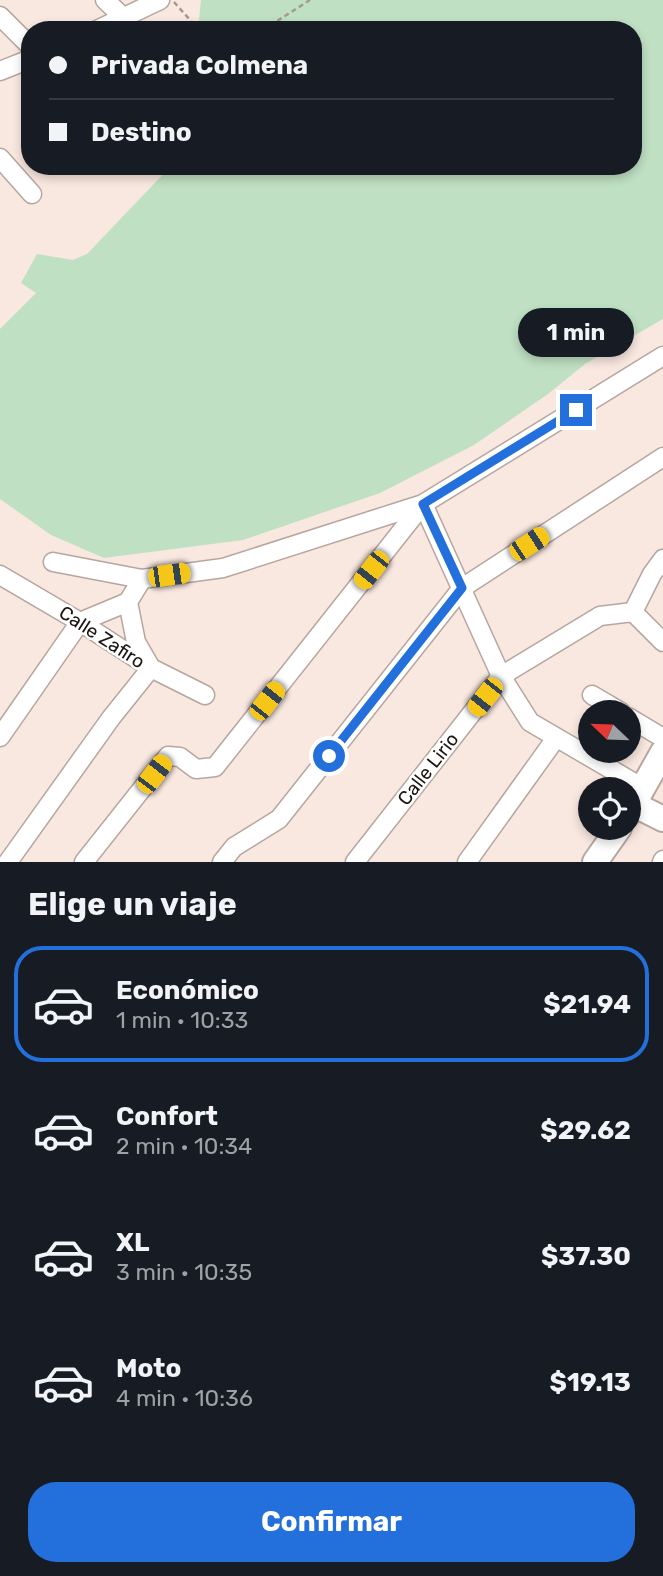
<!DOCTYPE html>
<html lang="es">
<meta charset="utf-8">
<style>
:root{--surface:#171b24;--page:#242831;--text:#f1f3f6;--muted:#9ea1a6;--line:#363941;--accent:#236fdb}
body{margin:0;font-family:Rubik,sans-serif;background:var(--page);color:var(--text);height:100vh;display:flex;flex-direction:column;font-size:26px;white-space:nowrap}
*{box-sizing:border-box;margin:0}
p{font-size:23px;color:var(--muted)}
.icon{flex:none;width:38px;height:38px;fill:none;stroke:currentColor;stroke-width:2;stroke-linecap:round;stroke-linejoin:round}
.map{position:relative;height:862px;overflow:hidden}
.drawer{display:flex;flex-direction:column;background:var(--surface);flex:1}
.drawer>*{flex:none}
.guide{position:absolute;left:21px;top:21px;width:621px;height:154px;border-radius:28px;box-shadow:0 4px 10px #0003;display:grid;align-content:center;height:154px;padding:0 28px;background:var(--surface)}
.needle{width:46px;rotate:293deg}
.fabs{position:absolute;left:578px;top:700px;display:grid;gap:14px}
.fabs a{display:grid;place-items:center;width:63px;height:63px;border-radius:50%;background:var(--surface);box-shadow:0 4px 10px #0003;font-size:35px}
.end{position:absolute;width:32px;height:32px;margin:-16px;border:9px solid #236fdb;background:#fff;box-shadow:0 0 0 4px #fff}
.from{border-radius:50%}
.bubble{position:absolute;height:49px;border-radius:24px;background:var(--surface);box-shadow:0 4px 10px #0003;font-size:23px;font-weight:700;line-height:49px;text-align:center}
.car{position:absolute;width:21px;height:42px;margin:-21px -10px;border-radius:9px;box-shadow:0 0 5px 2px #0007;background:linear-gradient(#f5c518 24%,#345 0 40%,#f5c518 0 76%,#345 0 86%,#f5c518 0)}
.guide b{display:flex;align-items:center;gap:24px;height:66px;font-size:26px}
.guide b+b{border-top:2px solid var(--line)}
.guide i{width:18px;height:18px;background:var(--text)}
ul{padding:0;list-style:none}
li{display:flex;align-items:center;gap:21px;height:116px;margin:0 14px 10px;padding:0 14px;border:4px solid transparent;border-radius:28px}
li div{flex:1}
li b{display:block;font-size:26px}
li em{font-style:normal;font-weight:700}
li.current{border-color:var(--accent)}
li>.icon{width:63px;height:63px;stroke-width:1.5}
h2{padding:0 28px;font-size:32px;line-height:84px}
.button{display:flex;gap:14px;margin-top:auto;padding:14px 28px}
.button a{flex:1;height:80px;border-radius:28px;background:var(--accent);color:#fff;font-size:28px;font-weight:700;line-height:80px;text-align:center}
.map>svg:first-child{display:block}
.green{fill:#bfe0c3}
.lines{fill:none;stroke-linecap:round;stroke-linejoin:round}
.street-casing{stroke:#b6a69f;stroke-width:21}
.secondary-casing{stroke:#b6a69f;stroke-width:28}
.path{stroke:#a59892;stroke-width:2.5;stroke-dasharray:5 3.5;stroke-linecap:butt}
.street{stroke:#fff;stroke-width:18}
.secondary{stroke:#fff;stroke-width:24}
.route{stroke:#236fdb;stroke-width:9}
.labels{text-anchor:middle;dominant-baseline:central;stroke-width:5;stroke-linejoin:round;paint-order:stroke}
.street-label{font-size:19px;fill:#1b1513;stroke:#fff}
</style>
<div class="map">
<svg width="663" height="862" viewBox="0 0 663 862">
<rect width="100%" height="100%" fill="#f9e8e0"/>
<path class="green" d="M201,0H663V319L585,364L548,394L474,445L380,493L243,540L104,558L51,535L0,499V329L36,293L21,283L37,254L73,260L87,254L171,166H634V30H198Z"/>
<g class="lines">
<defs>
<path id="street" d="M105,0L124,18
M0,16L30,46
M97,30L160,0
M0,71L30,59
M0,158L32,194
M423,504L501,676L530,722L643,788
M53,562L142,579L223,568L423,504L663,356
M0,575L80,622L151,668L205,695
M633,612L652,574L663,559
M633,612L663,642
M592,695L621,712
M628,717L663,738
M0,737L80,622L128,602L142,579
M8,862L111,718L151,668L136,642L128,602
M84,862L168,756L180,757L196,769L215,767L423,504
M222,862L234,847L279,819L462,588L663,457
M355,862L501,676L600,616L633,612
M467,862L556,738
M662,862L663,860"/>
<path id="secondary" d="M635,805L663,819
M628,814L663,752
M595,862L619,828"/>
</defs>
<use href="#street" class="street-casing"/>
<use href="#secondary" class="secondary-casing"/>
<path class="path" d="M174,2L199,30
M263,30L310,0"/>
<use href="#street" class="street"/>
<use href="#secondary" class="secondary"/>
</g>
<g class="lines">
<path class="route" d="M329,756L462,588L423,504L576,410"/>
</g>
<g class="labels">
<g class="street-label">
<text transform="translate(102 637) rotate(33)">Calle Zafiro</text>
<text transform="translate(428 769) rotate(-52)">Calle Lirio</text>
</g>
</g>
</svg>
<div class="fabs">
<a><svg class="needle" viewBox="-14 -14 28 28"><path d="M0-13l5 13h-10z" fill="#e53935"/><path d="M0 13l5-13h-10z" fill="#9ea1a6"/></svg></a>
<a><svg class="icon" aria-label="locate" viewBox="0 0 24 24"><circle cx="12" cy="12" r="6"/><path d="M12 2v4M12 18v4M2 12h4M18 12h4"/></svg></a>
</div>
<i class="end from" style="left:329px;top:756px"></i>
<i class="end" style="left:576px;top:410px"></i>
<div class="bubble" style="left:518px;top:308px;width:116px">1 min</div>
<i class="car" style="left:529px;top:544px;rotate:57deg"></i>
<i class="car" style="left:371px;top:570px;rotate:218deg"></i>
<i class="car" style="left:169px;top:575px;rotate:82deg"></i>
<i class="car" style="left:485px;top:697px;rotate:218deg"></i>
<i class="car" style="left:267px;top:701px;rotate:38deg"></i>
<i class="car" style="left:154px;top:774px;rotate:37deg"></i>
<div class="guide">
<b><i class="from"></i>Privada Colmena</b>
<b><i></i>Destino</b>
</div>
</div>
<section class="drawer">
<h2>Elige un viaje</h2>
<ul>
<li class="current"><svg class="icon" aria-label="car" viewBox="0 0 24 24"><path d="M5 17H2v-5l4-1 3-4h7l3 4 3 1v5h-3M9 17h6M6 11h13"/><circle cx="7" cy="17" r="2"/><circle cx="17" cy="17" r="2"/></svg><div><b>Económico</b><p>1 min · 10:33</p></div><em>$21.94</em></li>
<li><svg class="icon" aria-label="car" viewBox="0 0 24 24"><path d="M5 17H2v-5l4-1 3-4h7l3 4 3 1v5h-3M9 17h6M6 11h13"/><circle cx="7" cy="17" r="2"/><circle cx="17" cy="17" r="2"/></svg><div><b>Confort</b><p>2 min · 10:34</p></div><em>$29.62</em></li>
<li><svg class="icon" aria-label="car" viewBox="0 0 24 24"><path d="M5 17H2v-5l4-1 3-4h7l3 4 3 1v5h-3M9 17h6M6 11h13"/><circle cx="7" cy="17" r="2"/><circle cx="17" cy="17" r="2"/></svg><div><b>XL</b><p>3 min · 10:35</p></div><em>$37.30</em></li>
<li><svg class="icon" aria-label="car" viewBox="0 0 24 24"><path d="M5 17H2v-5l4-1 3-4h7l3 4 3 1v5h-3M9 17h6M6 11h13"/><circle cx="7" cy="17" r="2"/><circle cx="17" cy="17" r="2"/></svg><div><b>Moto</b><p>4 min · 10:36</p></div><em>$19.13</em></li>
</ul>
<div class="button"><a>Confirmar</a></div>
</section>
